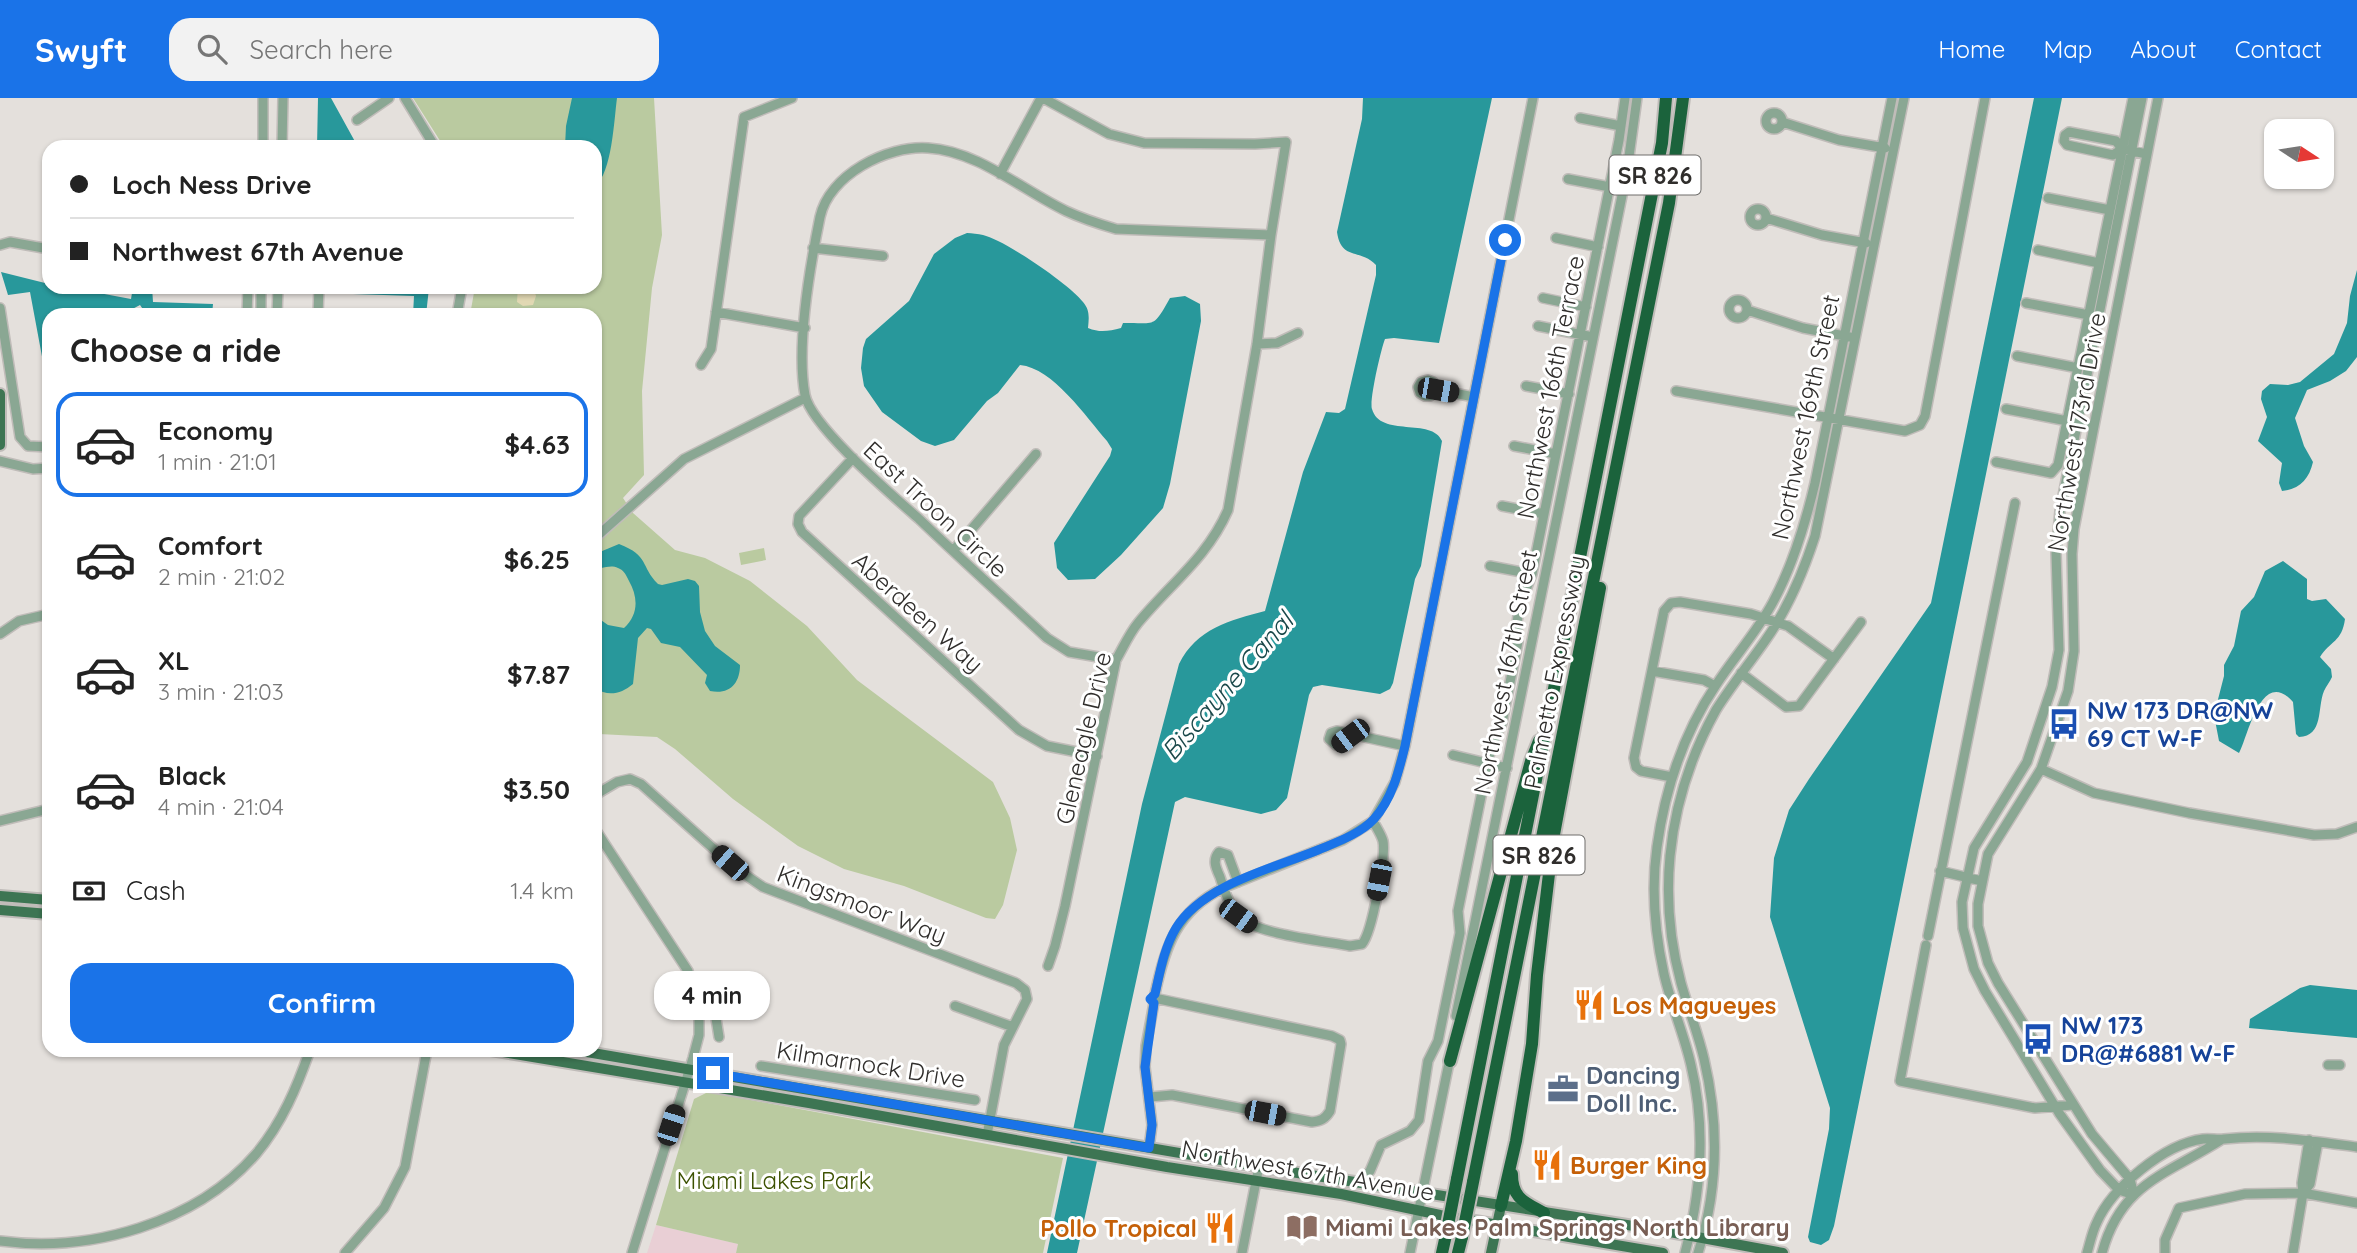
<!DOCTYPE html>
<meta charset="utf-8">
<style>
:root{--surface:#fff;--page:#f2f2f2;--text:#222;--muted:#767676;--line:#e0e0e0;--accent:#1a73e8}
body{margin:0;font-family:Quicksand,sans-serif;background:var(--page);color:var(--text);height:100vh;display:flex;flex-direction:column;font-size:26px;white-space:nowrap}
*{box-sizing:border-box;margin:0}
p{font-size:23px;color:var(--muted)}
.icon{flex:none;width:38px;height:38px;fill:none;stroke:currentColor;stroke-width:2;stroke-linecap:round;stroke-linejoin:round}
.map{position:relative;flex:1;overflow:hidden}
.details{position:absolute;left:42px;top:210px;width:560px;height:749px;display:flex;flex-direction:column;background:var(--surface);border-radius:21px;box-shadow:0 2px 5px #0004}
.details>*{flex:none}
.top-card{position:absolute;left:42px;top:42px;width:560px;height:154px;border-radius:21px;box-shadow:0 2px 5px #0004;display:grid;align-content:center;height:154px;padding:0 28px;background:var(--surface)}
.needle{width:46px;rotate:102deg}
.fabs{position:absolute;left:2264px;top:21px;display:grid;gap:14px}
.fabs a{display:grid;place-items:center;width:70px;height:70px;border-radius:14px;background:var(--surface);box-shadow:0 2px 5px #0004;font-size:35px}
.end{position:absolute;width:32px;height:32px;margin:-16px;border:9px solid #1a73e8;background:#fff;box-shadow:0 0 0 4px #fff}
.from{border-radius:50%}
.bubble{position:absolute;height:49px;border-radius:21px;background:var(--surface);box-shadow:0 2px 5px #0004;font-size:23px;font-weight:800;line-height:49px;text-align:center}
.car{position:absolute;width:21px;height:42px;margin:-21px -10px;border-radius:9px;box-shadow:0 0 5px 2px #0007;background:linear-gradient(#222 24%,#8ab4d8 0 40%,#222 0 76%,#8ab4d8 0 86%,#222 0)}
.top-card b{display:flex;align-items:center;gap:24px;height:66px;font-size:26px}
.top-card b+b{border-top:2px solid var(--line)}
.top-card i{width:18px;height:18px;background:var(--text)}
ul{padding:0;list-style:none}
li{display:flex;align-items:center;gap:21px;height:105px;margin:0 14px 10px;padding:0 14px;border:4px solid transparent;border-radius:21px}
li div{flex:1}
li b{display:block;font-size:26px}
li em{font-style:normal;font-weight:800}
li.current{border-color:var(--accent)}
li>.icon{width:63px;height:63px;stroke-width:1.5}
h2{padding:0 28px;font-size:32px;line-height:84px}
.pay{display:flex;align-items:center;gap:18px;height:77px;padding:0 28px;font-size:26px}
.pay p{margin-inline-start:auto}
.primary-button{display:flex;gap:14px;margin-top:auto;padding:14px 28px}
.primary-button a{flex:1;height:80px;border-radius:21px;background:var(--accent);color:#fff;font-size:28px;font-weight:800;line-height:80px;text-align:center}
header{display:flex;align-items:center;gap:42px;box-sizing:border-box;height:98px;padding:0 35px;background:var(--accent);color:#fff}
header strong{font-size:33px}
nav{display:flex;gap:38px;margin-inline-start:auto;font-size:24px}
.search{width:490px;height:63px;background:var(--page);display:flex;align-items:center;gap:18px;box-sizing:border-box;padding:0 24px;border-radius:21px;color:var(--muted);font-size:26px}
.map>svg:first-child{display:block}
.education{fill:#e9cfd5}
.green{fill:#bacaa0}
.sand{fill:#e1d8b3}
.water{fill:#28989b}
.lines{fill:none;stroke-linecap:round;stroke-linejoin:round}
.minor-casing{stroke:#c0bcb9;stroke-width:12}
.major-casing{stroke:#c0bcb9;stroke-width:14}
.highway-casing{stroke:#c0bcb9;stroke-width:16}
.minor{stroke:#8aa793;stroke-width:9}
.major{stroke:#3d7553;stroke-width:10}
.highway{stroke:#1b633c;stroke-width:12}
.highway-bridge-casing{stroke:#c0bcb9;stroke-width:16;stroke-linecap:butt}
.highway-bridge{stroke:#1b633c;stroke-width:12}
.route{stroke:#1a73e8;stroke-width:9}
.labels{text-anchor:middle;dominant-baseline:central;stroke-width:6;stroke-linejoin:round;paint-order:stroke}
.shield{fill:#fff;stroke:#6e6d6b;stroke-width:2}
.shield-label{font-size:23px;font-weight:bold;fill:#302e2c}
.street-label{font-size:24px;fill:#302e2c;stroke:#fff}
.transit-label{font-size:24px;font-weight:bold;fill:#164399;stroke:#fff;text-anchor:start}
.food-label{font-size:24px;font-weight:bold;fill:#c56008;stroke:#fff;text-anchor:start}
.service-label{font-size:24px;font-weight:bold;fill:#4e5e75;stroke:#fff;text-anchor:start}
.park-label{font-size:24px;fill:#3d5202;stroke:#fff}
.education-label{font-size:24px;font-weight:bold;fill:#785e54;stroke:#fff;text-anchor:start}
.water-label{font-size:26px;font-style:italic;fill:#1a484a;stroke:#fff}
</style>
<header>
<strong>Swyft</strong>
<div class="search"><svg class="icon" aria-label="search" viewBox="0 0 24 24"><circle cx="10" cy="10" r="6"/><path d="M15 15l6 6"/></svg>Search here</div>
<nav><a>Home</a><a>Map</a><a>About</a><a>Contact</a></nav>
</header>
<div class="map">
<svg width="2357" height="1155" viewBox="0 0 2357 1155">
<rect width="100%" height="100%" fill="#e4e0dc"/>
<path class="education" d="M656,1127L738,1146L736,1155H647Z"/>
<path class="green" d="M413,0H654L662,137L652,190L642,293L644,377L623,400L633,415L675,452L705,460L750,483L807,528L857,582L993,684L1010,720L1017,752L1003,807L995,821L986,820L904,788L844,771L798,748L733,701L675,651L657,639L599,636L595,616V217H470L475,189H595V49H444Z
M764,450L766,462L741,467L739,455Z
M708,994L1063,1060L1043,1155H736L738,1146L656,1127L694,1001Z"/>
<path class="sand" d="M518,189H533L536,198L533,207L523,208L517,204Z"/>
<path class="water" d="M318,0H331L358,49H317Z
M572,0H617C614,22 612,75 595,88V49H565L566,28Z
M1363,0H1492L1439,245L1394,240L1385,241C1381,251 1369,303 1372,311C1380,340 1432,319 1442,343L1421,468L1415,481L1393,585L1390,591L1380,596L1322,587L1313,589L1309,597L1287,700L1276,712L1261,716L1185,699L1175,704L1077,1155H1047L1142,706L1179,566C1196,531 1230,522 1265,513L1303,374L1326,314L1339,315L1345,311L1376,177V167C1360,150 1341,163 1337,134L1362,21Z
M2034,0H2062L1834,1128L1829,1142L1821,1147L1810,1144L1808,1139L1829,1031L1830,1010L1770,819L1774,760L1789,712L1809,681L1931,505Z
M967,135C972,135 978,136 983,137C1005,142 1070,187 1083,204C1090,212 1089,220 1088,230C1100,235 1109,233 1121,230L1123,225C1156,224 1152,232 1170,200L1185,198L1200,206L1201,223L1170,386L1163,410L1121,457L1095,481L1068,482L1057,470L1054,445L1110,358L1112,351L1107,343C1086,319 1053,270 1020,267L998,295L987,303L954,342L935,348L921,343L882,314L864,288L861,270L863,250L866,241L909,203L934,156L955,140Z
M2357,172V259L2346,273L2330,283L2307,292L2295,320L2304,348L2313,364C2309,381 2300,391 2282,393L2279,385L2282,365L2258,343L2267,319L2261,301L2262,293L2270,286L2288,287L2300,284L2334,256L2347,225L2350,198Z
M1,174L49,186V189H67L131,201L133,189H152L153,204L213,206L212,217H184L183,215L178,217H147L140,207L121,217H49V296L30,194L8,197Z
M353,189L429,190L426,217H413L414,198L353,196Z
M619,446C650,458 640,468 658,486L662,487L688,481L695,483L699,488L700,514L705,533L715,548L740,567C740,585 730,597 710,593L705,585L707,577L680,549L661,545L651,531L647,530L638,540L633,586C621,596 608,599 595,590V518L608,527L624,530C639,516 638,499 629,483C626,477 624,472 618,470C612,467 607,469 601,470L595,478V456Z
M2283,463L2307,481V501L2312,503L2326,501L2345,521C2342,544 2330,543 2320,559L2331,571L2332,579C2330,584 2326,588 2324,593C2317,610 2324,638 2299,639L2296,636L2293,604C2261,568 2248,639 2239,655L2219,643L2214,617L2224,578V567L2234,548L2241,513L2254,499L2265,473Z
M2310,887L2357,892V940L2249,930L2250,921L2300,890Z"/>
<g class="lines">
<defs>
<path id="minor" d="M405,0L435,49
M1043,0L1109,36L1144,45L1255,46L1286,44L1271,137L1257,246L1228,412C1207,460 1170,486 1138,525C1129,536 1123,550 1116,562L1065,808L1055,848L1048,868
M1766 23a8 8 0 1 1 16 0a8 8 0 1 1-16 0Z
M1580,20L1621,28
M357,22L389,0
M1782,24L1839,42L1885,50
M263,49V0
M282,49L283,0
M2122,51L2113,57L2067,47L2064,43L2065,37L2069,34L2116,43L2122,51L2147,56
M1000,76L1041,0
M1568,81L1610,89
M2048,100L2110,112
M1750 119a8 8 0 1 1 16 0a8 8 0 1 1-16 0Z
M1766,120L1822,137L1866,145
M1556,140L1598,149
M0,147L10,144L49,151
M813,150L883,158
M2038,152L2099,165
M1543,200L1586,209
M1729 211a9 9 0 1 1 18 0a9 9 0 1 1-18 0Z
M2026,205L2089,217
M0,210L20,339L28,348L49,349
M1747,212L1803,230L1850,239
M716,214L805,230
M247,217L248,189
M261,217V189
M277,217L278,191
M318,217L319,189
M457,217L462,189
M1538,228L1593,239
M1257,246L1277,245L1298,235
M2017,258L2078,270
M701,267L711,251L744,19L792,0
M1526,288L1569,296
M1438,292L1433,284L1428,282L1421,284L1418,289L1420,295L1425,298H1430L1438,292L1474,299
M1676,293L1905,333L1920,327L1925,318L1985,0
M2006,311L2093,328
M1514,348L1556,356
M853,360L799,418L798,426L802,434L1019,632L1047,648L1097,658
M0,363L33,371L49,370
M1996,364L2051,375L2058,367L2133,0
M1502,408L1544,416
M595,440L684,361L805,300
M953,453L1036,356
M1490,468L1532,476
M0,536L19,523L49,516
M1116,562L1069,554L1047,540C1004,500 961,461 919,421C893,398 811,328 805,297C796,249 810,168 820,119C829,77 887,47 928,50C978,53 1022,92 1066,113C1083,121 1099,126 1116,131L1271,137
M1652,573L1704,582L1715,588
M1741,575L1786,609L1799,608L1861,524
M1350,638L1336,647L1329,641L1331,635L1337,633L1405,648
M1453,657L1507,670
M2041,671L2094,695L2189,715L2314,737L2337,736L2357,729
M1672,679L1641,673L1636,669L1634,660L1664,513L1671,505L1680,504L1751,516L1788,528L1834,561
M595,697L617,684L630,681L641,686L734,769L763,789L1016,885L1025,892L1027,901L1004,947L987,1037
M0,723L49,711
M595,731L688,873L699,914V937L693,960L632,1155
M1940,773L1982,783
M1238,784L1228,757L1219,754C1212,762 1216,770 1220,779C1224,792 1230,810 1239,819C1256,836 1324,843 1350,848L1362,846C1372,835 1386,758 1383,743C1381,736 1376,729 1373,723
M1928,838L2015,405
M1926,847L1900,983L2035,1010L2073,1007
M693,889H711L719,939
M1155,896C1165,848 1177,813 1223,790L1343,742L1373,723L1395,684L1405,648L1533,0
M955,908L1013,929
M1456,918L1627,73L1637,0
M2328,967H2340
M761,968L975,1002
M1150,999L1172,997L1312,1024C1321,1023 1325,1021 1330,1013L1341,946L1340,942L1332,938L1159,901
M1149,1050L1152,1027L1145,969L1146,948L1154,905
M1359,1085L1370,1073L1381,1047L1410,1033L1419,1022L1428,963L1438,943L1460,835L1458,813L1491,649L1502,625L1518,544L1517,525L1519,510L1532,476L1619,42L1625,0
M2303,1095L2310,1086L2318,1044
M2134,1097L2119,1092L2100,1072L2059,1015L1985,893L1974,871L1963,830L1962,804L1974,750L2027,664L2052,589L2059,552L2056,455L2060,413L2142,0
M2134,1097L2130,1081L2092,1036L1998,885L1988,865L1978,828V806L1988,756L2041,671L2068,593L2074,553L2072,456L2074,431L2158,0
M0,1143C91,1155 196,1125 256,1056C282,1025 297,989 310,952
M345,1155L384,1110L405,1069L427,952
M1242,1155L1259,1068
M1410,1155L1450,960
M1685,1155C1701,1094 1706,1029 1691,967C1684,936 1671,907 1664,876C1655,835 1651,791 1657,749C1665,691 1683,636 1716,587C1734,559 1757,534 1773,504C1793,467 1805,427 1815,385L1892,0
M1698,1155C1718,1092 1719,1025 1704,961C1698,935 1688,910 1681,885C1670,844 1666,800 1670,758C1675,707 1691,657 1716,612C1731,588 1749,566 1765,543C1788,511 1803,475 1815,438L1904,0
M2087,1155C2090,1145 2092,1134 2097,1124C2112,1090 2164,1046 2203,1041C2210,1040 2217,1042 2224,1041C2270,1036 2312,1043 2357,1049
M2102,1155C2121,1085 2166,1077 2221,1042
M2165,1155V1142L2179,1110L2245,1096L2303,1095L2357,1105
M2293,1155L2303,1095L2302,1085L2309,1042"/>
<path id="major" d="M0,296V347
M0,798L49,802
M0,812L49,816
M491,952L809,1005L1167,1069L1341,1096L1440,1117L1663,1155
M575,952L1285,1073L1659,1132L1783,1155
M1491,1155L1501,1108"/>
<path id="highway" d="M1450,963L1531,663L1539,643
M1512,1076C1512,1101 1525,1104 1544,1115
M1457,1081L1662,45L1666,0
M1473,1084L1669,105L1683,0
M1501,1108L1516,1043L1532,946L1537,877L1553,742L1600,490
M1442,1155L1446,1137
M1458,1155L1462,1139"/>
</defs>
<use href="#minor" class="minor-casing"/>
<use href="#major" class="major-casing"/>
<use href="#highway" class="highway-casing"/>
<use href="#minor" class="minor"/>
<use href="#major" class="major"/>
<use href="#highway" class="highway"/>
<defs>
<path id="highway-bridge" d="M1446,1137L1457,1081
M1462,1139L1473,1084"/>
</defs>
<use href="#highway-bridge" class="highway-bridge-casing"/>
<use href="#highway-bridge" class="highway-bridge"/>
</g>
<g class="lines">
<path class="route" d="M713,975L1149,1050L1152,1027L1145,969L1154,905L1150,901L1155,896C1160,874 1164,850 1176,830C1202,787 1274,770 1318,752C1337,744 1360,736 1374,721C1392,701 1399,673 1405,648L1505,142"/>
</g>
<defs>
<symbol id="bus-bare" viewBox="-9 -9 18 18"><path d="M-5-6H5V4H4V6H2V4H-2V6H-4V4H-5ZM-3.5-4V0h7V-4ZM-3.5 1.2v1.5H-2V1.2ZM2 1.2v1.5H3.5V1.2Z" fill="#1a4fb4" stroke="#fff" stroke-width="2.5" paint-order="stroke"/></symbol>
<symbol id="restaurant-bare" viewBox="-9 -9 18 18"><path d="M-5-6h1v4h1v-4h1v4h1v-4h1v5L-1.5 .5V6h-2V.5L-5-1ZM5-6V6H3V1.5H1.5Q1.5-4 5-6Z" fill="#e8710a" stroke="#fff" stroke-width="2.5" paint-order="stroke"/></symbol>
<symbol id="office-bare" viewBox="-9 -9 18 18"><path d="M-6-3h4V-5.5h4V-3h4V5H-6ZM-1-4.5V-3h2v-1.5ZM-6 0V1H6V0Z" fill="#5c6f8a" stroke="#fff" stroke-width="2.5" paint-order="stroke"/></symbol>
<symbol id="library-bare" viewBox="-9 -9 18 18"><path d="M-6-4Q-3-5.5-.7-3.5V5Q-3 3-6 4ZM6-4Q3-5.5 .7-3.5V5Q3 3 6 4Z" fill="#8d6e63" stroke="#fff" stroke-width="2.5" paint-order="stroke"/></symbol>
</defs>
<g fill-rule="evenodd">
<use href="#bus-bare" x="2042" y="604" width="44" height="44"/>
<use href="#restaurant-bare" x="1567" y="885" width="44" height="44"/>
<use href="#bus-bare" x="2016" y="919" width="44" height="44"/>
<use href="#office-bare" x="1541" y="969" width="44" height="44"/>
<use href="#restaurant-bare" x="1525" y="1045" width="44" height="44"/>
<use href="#library-bare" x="1280" y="1107" width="44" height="44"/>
<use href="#restaurant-bare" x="1198" y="1108" width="44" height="44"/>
</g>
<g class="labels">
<g class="shield">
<rect x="1609.5" y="57.5" width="91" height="39" rx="5"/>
<rect x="1493.5" y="737.5" width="91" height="39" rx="5"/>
</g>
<g class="shield-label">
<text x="1655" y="77">SR 826</text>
<text x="1539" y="757">SR 826</text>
</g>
<g class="street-label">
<text transform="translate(1550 289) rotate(-79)">Northwest 166th Terrace</text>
<text transform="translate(1805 319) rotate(-78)">Northwest 169th Street</text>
<text transform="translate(2076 334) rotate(-80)">Northwest 173rd Drive</text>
<text transform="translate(936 411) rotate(43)">East Troon Circle</text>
<text transform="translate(918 514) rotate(42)">Aberdeen Way</text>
<text transform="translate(1505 574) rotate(-79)">Northwest 167th Street</text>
<text transform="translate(1554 574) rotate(-79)">Palmetto Expressway</text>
<text transform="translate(1083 640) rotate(-77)">Gleneagle Drive</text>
<text transform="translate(862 806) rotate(21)">Kingsmoor Way</text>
<text transform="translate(871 966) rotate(9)">Kilmarnock Drive</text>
<text transform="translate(1308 1072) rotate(10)">Northwest 67th Avenue</text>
</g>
<g class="transit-label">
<text x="2087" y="612">NW 173 DR@NW<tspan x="2087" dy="28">69 CT W-F</tspan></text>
<text x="2061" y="927">NW 173<tspan x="2061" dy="28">DR@#6881 W-F</tspan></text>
</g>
<g class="food-label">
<text x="1612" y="907">Los Magueyes</text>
<text x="1570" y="1067">Burger King</text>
<text x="1197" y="1130" text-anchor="end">Pollo Tropical</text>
</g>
<g class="service-label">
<text x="1586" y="977">Dancing<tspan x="1586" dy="28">Doll Inc.</tspan></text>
</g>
<g class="park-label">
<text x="774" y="1082">Miami Lakes Park</text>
</g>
<g class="education-label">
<text x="1325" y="1129">Miami Lakes Palm Springs North Library</text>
</g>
<g class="water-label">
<text transform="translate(1227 588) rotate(-49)">Biscayne Canal</text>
</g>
</g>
</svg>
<div class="fabs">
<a><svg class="needle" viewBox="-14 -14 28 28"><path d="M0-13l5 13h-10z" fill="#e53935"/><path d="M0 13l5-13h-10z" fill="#767676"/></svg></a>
</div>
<i class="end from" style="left:1505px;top:142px"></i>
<i class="end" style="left:713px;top:975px"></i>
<div class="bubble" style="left:654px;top:873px;width:116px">4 min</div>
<i class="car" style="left:1438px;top:292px;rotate:100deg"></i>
<i class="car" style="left:1350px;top:638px;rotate:233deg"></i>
<i class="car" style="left:730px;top:765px;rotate:311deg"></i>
<i class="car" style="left:1379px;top:782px;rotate:191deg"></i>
<i class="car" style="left:1238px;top:818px;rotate:126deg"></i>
<i class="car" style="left:1265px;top:1015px;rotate:101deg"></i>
<i class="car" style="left:671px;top:1027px;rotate:18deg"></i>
<div class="top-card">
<b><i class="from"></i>Loch Ness Drive</b>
<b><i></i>Northwest 67th Avenue</b>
</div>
<section class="details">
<h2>Choose a ride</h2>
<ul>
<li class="current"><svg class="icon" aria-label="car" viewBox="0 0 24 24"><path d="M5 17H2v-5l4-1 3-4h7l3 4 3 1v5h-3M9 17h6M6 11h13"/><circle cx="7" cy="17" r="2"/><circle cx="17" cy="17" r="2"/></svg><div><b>Economy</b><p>1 min · 21:01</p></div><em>$4.63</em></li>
<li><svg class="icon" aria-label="car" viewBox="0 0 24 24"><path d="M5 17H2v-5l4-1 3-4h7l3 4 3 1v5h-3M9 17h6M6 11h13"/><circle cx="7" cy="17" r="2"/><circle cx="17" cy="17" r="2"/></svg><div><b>Comfort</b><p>2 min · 21:02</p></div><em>$6.25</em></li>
<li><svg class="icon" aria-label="car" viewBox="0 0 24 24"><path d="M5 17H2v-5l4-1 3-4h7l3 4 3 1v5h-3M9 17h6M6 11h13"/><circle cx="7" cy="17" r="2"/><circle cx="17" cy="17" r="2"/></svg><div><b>XL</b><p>3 min · 21:03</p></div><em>$7.87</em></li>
<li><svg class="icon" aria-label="car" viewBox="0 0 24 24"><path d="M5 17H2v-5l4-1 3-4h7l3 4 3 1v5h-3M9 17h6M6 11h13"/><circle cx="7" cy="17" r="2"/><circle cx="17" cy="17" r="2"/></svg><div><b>Black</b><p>4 min · 21:04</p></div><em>$3.50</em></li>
</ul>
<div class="pay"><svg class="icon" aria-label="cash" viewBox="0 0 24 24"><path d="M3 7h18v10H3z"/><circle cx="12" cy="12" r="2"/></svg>Cash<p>1.4 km</p></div>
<div class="primary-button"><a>Confirm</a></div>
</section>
</div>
